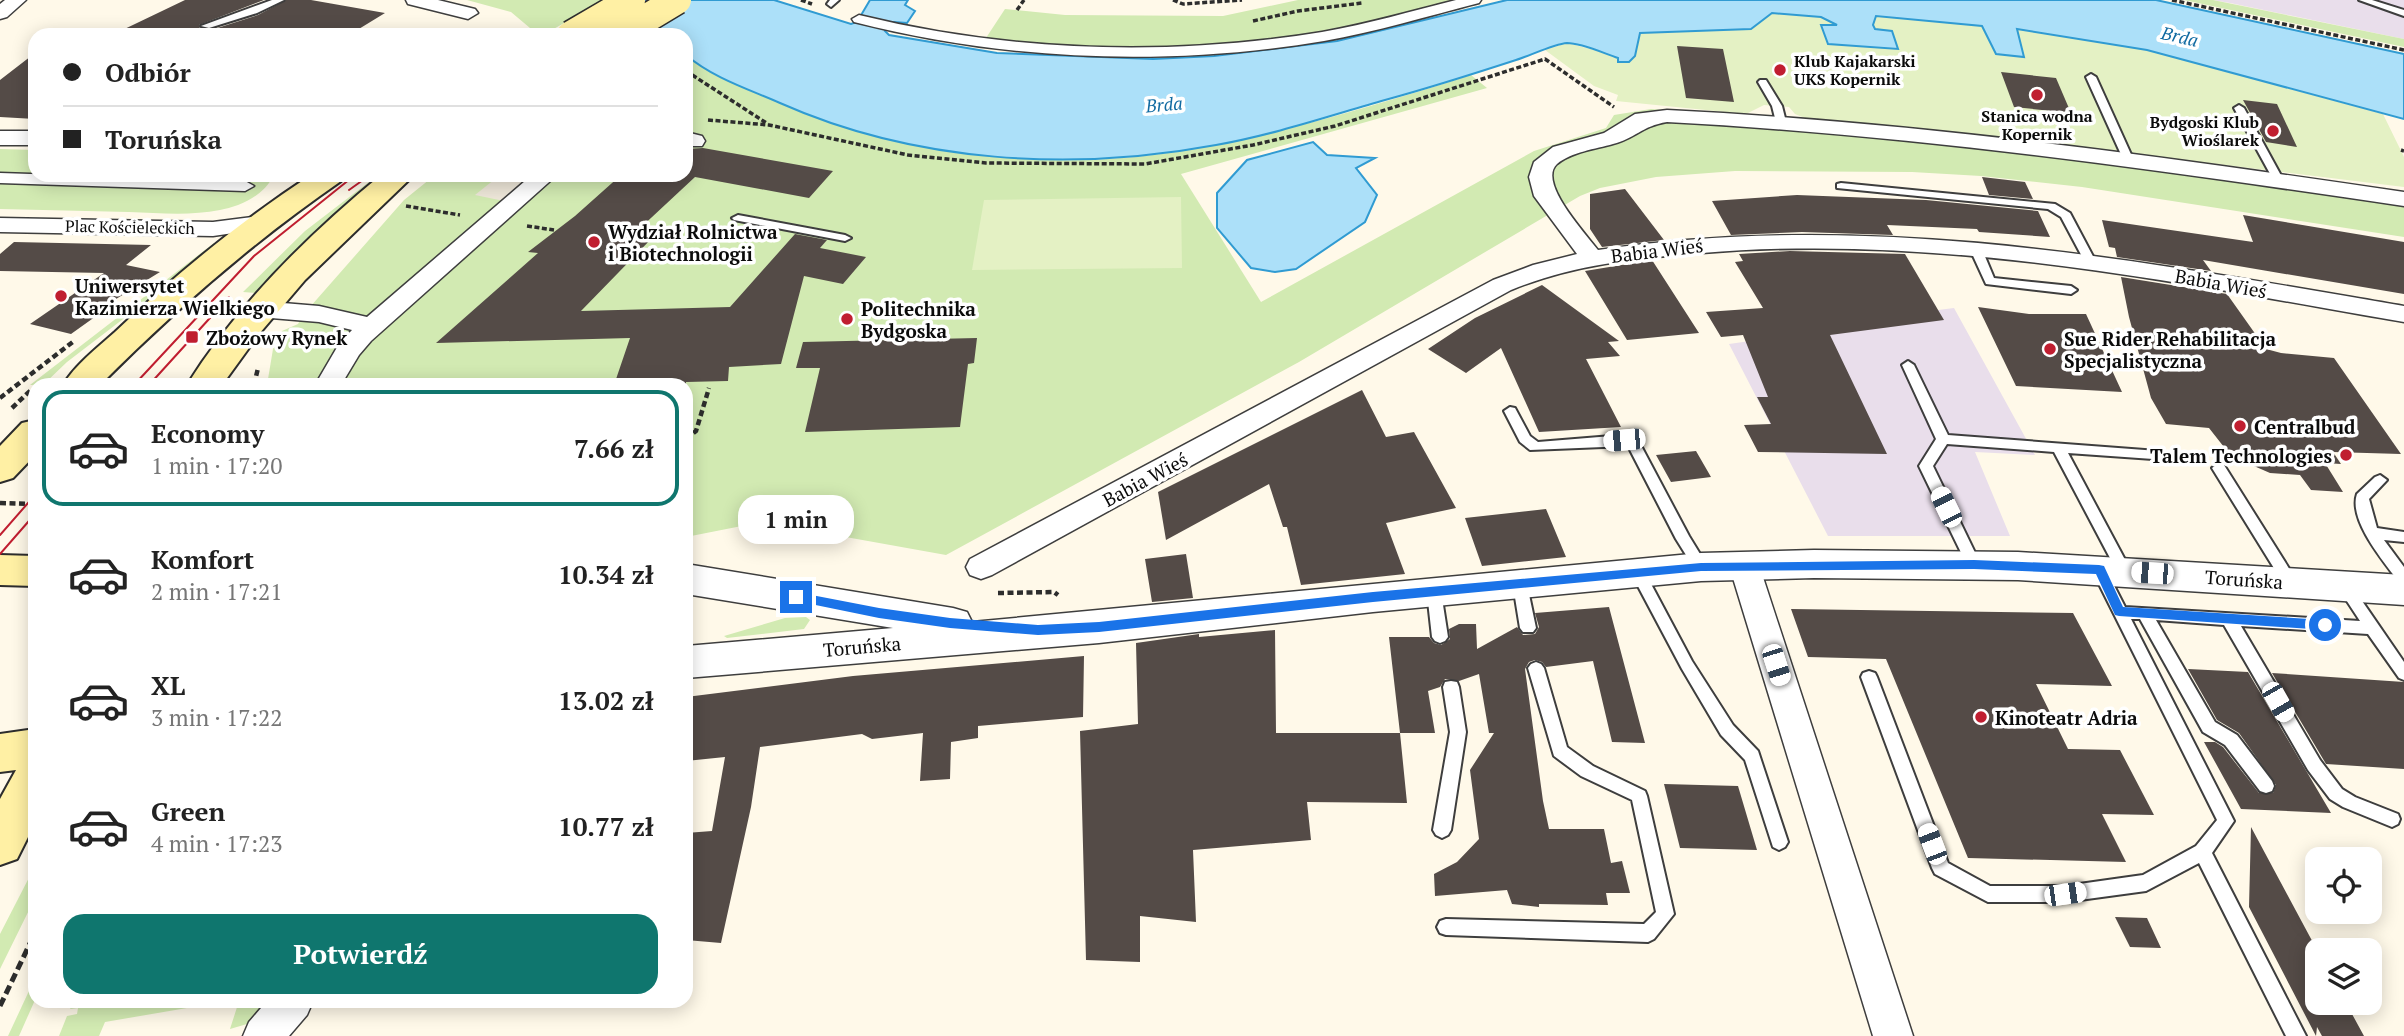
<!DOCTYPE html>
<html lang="pl">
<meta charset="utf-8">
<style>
:root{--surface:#fff;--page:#f2f2f2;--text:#222;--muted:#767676;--line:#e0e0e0;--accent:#0f766e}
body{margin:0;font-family:"PT Serif",serif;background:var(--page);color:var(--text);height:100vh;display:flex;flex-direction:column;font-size:26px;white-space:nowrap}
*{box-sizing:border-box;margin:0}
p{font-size:23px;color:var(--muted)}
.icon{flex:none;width:38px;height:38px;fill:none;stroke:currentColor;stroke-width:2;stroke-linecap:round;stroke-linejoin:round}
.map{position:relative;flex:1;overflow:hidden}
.drawer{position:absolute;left:28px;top:378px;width:665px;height:630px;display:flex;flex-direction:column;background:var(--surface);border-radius:21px;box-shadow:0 4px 18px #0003}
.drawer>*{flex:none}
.hud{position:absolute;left:28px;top:28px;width:665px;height:154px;border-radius:21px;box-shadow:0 4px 18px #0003;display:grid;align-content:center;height:154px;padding:0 35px;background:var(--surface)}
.controls{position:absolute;left:2305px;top:847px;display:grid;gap:14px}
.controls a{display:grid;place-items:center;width:77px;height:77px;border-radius:14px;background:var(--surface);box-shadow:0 4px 18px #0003;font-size:35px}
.end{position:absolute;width:32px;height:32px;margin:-16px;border:9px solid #1a73e8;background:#fff;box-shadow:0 0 0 4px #fff}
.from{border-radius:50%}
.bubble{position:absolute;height:49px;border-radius:21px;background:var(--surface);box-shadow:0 4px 18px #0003;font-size:23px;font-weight:600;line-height:49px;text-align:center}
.car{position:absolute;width:21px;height:42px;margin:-21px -10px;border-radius:9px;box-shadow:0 0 5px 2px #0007;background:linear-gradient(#fff 24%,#345 0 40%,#fff 0 76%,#345 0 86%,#fff 0)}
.hud b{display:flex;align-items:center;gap:24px;height:66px;font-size:26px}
.hud b+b{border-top:2px solid var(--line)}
.hud i{width:18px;height:18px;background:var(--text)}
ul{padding:12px 0 0;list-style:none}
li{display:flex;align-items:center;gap:21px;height:116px;margin:0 14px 10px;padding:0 21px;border:4px solid transparent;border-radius:21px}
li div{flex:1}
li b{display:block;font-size:26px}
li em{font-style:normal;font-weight:600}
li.active{border-color:var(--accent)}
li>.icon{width:63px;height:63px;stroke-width:1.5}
.primary-button{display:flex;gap:14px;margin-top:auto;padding:14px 35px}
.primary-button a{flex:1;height:80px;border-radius:21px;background:var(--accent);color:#fff;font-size:28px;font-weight:600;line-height:80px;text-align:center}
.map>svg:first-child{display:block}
.industrial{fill:#e9deeb}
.green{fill:#d2eab2}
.pitch{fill:#e4f1c4}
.plaza{fill:#eee7d9}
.water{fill:#ace0f9;stroke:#309bd2;stroke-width:2}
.building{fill:#544b47}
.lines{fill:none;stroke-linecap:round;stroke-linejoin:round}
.service-casing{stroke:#3e3e3e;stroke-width:4}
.pedestrian-casing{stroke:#3e3e3e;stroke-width:3}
.minor-casing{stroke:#3e3e3e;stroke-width:3}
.tertiary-casing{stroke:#3e3e3e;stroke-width:3}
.secondary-casing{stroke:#2d2d2d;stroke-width:4}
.path-far2{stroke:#2d2d2d;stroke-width:3.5;stroke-dasharray:5 2.5;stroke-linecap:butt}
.path-far1{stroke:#2d2d2d;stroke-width:4.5;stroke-dasharray:6 3.5;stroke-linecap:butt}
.path{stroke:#2d2d2d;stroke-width:5;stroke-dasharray:9 4.5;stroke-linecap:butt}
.service{fill:#fff;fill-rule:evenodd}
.pedestrian{fill:#fff;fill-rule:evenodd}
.minor{fill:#fff;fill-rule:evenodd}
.tertiary{fill:#fff;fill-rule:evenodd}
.secondary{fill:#fff0a4;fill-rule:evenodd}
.tram{stroke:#c01e30;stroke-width:2}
.secondary-bridge-casing{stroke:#2d2d2d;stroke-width:31;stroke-linecap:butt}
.secondary-bridge{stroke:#fff0a4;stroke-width:28}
.route{fill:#1a73e8}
.poi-dot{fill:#c01e30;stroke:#fff;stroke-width:2.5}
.labels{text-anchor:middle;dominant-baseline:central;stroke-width:7;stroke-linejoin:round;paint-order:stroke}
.far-poi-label{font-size:16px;font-weight:bold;fill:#0b0b0b;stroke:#fff;text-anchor:start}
.far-street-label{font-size:16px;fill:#0b0b0b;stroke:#fff}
.far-water-label{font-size:18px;font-style:italic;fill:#106aa1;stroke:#fff}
.poi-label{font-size:19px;font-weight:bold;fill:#0b0b0b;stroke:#fff;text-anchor:start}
.street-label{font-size:19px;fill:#0b0b0b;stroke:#fff}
</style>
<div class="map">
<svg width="2404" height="1036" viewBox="0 0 2404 1036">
<rect width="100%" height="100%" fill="#fff9e9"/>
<path class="industrial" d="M2213,0H2404V39L2230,3Z
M1954,308L2035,455L1975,452L2010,536H1828L1729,344L1807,333L1819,325Z"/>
<path class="green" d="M467,0H605L550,31L530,28L511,12Z
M1298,0H1462C1367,23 1273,45 1175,48C1111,51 1047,44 984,41L1005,9L1065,15L1223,16Z
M2184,0H2213L2404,39V47Z
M686,55C713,78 748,89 780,103C897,155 1047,172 1174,152C1275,136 1374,106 1471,75L1487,88L1181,174L1261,302L1534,151L1606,128L1614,115L1651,109L1781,118L2404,203V237L2082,187L1981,176L1912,172L1735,171L1656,177L1600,188L1580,196L1299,362L946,555L762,522L686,537V385H267L273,349L282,331L298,324L303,315L404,200L435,175H686Z
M0,149L35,150V175L273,176C265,195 239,207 220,210C190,216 159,213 129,212C86,211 43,210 0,209Z
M378,175H384L257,293L243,292L305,231Z
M214,243L215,247L208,254L67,362L43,385H30Z
M806,617L810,620L804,629L727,638L724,636L785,618Z
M35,866V898L0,969V934Z
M35,978V1000L19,1036H8Z
M75,1001H113L112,1007L151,1001H228L105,1022L99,1036H59L67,1016L77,1014L78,1008L70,1009Z
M239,1001H269L247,1024L230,1029Z"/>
<path class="pitch" d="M1772,13L1821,17L1839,26L1875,29L1873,25L1876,16L1982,26L1996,54L2023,57L2017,29L2147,50L2383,114L2404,157V187L2014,139L1807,119L1795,114L1789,107L1764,105L1746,114L1616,101L1618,95L1594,86L1545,50L1567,43L1630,59L1635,56L1640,33L1751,29Z
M1181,197L1182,268L972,270L984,200Z"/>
<path class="plaza" d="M500,175H536L504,201L475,195Z"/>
<path class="water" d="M613,0H774L851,24L857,22L870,0H908L905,5L915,11L907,23L894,22L885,31L889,35L997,53L1153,59L1214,56L1337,41L1507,0H2156L2404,54V119L2147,50L2017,29L2024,57L1996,54L1982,26L1876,16L1873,25L1875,29L1892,31L1898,49L1828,44L1821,25H1837L1821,17L1772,13L1751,29L1640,33L1635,56L1629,62H1618V58C1603,53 1582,43 1567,43C1554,44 1529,56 1516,60C1473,74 1429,88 1385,100C1329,116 1273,135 1216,145C1072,172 915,163 780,103C748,89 713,78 686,55V35H665Z
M1313,142L1327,155L1375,158L1356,168L1377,195L1365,222L1296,269L1275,272L1251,268L1217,228V193L1247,160Z"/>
<path class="building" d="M185,0H264L199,25L200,29L208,31L258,15L286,0H311L385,13L349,35H112Z
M1677,46L1723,49L1734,102L1686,98Z
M35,53V119L0,117V80Z
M2001,72L2056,78L2071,113L2014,107Z
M2243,100L2277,104L2297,147L2266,142Z
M703,148L833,171L809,198L695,177L637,231L655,235L581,311L730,307L795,234L827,240L820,248L866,257L843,284L804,276L781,364L729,367L728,381L686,382V385H614L630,338L436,343L538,253L528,252L575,216L621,175H686V149Z
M1982,177L2025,182L2033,199L1989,195Z
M1625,189L1664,240L1602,247L1590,229V194Z
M1797,195L1926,200L2038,211L2050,237L1979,232L1977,229L1887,225L1893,235L1802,232L1731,235L1712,201Z
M2243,215L2404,242V294L2203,260L2211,271L2117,257L2115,248L2109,247L2102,220L2253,242Z
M14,242L151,245L126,265L160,272L103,307L106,309L71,334L30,324L104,273L0,271V254Z
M1790,251L1905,254L1944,320L1830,335L1887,454L1758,452L1744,425L1771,424L1757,397H1768L1743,335L1721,337L1706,312L1763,308L1735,262L1743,261L1739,254Z
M1652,260L1699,333L1627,340L1585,271Z
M2121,277L2227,294L2266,349L2281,353L2334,358L2401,454L2333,452L2341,464L2325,463L2343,492L2311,490L2300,475L2270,473L2231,456L2209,428L2166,424L2151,398L2129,317Z
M1542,285L1619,341L1608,342L1620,356L1586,359L1621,427L1539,432L1501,348L1466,373L1428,349L1475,318Z
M1978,307L2029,314H2086L2122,392L2016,386Z
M977,338L974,363L968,364L960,427L805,432L820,368H796L803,342Z
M1362,390L1386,437L1414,432L1456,508L1386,523L1405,574L1301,585L1287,527H1283L1269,484L1166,540L1158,492Z
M1696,451L1711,477L1671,482L1656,455Z
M1546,509L1566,557L1482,566L1465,518Z
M1186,554L1193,598L1152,602L1145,559Z
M1609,607L1645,743L1612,742L1593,661L1546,667L1542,662L1535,660L1529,662L1525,669L1543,801L1549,829H1604L1611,863L1622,861L1630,893H1606L1608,905L1539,904V907L1512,904L1507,890L1435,896L1434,874L1457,862L1479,839L1470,770L1494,733H1489L1479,674L1459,681L1445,679L1440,687L1428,691L1435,733H1400L1389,637H1429L1434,643L1441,645L1450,639L1449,629L1459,624H1476L1477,649L1517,627L1523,635L1535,634L1539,627L1535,613Z
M1791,609L2073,613L2112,686L2036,684L2068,749L2120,750L2154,815L2102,814L2126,862L1968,858L1886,659L1808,657Z
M1275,630L1276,733H1400L1407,803L1307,802L1311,840L1193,850L1196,922L1140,916V962L1086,960L1080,731L1138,724L1136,643L1199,634V637Z
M1084,656L1083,717L978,726V738L951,742L950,779L920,781L923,733L872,739L862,734L760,747L751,807L721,943L686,940V833L712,831L725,757L686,761V697L853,676Z
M2188,669L2248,672L2331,813L2241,809L2204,742H2215L2223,747L2259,793H2273L2276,785L2239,733L2217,720Z
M2272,673L2404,682V769L2326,764Z
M1664,784L1738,786L1757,850L1680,848Z
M2251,827L2317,950V1003H2346L2364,1036H2322L2317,1027L2316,1036L2249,907Z
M2115,917L2147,918L2161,948L2130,947Z"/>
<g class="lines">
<defs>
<path id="service" d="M272,0H284L257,13L209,28L201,26Z
M830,0H839L831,7L827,4Z
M2359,0H2372L2404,10V16Z
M2091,74L2096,77L2134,161L2133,163L2129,164L2124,161L2086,77Z
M1760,80H1766L1782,106L1786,122L1785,124L1776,122L1772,106L1758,82Z
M2239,105L2244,108L2284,181L2283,183H2275L2274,181L2234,108Z
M1841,183L2055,204L2070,213L2096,262L2090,265L2086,264L2061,217L2048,209L1837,188V184Z
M738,215L845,235L851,238L845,241L734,220L732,218Z
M1975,244L1981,247L1994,278L2071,286L2077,290L2071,294L1986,284L1969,247Z
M1908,361L1914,365L1948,435L2158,451L2160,454L2158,457L2153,459L2068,453L2131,571L2129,575H2119L2054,452L1947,444L1933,466L1981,565L1979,569H1969L1919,466L1936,439L1902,365Z
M1510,407L1515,408L1530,436L1538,442L1624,435L1638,440L1689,536L1708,567L1706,571H1696L1676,539L1628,446L1530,450L1520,442L1504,411Z
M2219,463L2224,465L2295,578L2297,582L2295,586H2285L2212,468Z
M2380,475L2387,480L2369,499L2377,528L2404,532V542L2384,540L2404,567V584L2399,582C2384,562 2348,520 2357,494L2375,477Z
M2099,564L2104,566L2125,607L2360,621L2337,586L2339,582H2349L2404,662V680L2399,678L2368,634L2241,626L2320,760L2342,789L2355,797L2398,814L2400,819L2398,824L2392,827L2343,807L2330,799L2308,770L2224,625L2156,620L2215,722L2237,735L2272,781L2274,786L2272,791L2266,793L2260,791L2225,745L2203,732L2140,619H2131L2234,821L2212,853L2306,1036H2286L2199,863L2146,891L2065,902H1988L1935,874L1932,868L1861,677L1863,673L1869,671L1875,673L1877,677L1948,863L1990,886H2065L2143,875L2196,846L2217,820L2092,570L2094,566Z
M1638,567L1643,569L1692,661L1733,725L1758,751L1788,842L1785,847L1779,850L1773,847L1745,760L1721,735L1682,669L1631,573L1633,569Z
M1520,579L1525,581L1527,585L1536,628L1533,632H1523L1520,628L1513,585L1515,581Z
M1434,586L1439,588L1441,592L1448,637L1445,641L1440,643L1435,641L1432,637L1427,592L1429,588Z
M1536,662L1541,664L1544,668L1567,747L1593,766L1645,791L1647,796L1674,914L1654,939L1648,942L1446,935L1440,933L1437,927L1440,921L1446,919L1644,924L1656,912L1632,800L1581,776L1554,756L1528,668L1531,664Z
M1451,681L1457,682L1459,687L1466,732L1451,830L1448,835L1442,838L1436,835L1433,830L1450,732L1443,687L1445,682Z"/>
<path id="pedestrian" d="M1456,0H1481L1479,3C1428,16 1376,32 1324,41C1168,67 1006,61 854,22L852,19L859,15C1010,52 1169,57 1322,32C1368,24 1412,11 1456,0Z
M0,173L245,181L254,186L245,191L0,183Z"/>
<path id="minor" d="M5,0H26L7,17L0,19V4Z
M406,0H438L475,9L478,13L468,19L408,4Z
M1667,110C1914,122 2160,156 2404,192V206C2160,170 1914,135 1667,122C1642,126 1634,139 1613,144C1596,149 1571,152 1557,164C1537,182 1586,234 1598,250C1874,209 2134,260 2404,306V322C2172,282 1938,233 1702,253C1636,258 1572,265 1511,290L992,575L981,579L970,575L966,567L970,559L1493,280L1533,265L1577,254L1534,196L1529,177L1534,162L1553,147L1604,133L1635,114Z
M0,131H35V145H0Z
M686,132L702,136L705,141L702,146H686Z
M532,175H557L371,341L359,355L341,385H315L339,344L352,330L319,322L259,317L250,315L246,309L250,303L259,301L319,306L367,317Z
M260,216L268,218L272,223L268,228L213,236L0,232V218L213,222Z
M1744,553L1755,557L1759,565L1913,1036H1873L1729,565L1733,557Z
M267,1001H313L307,1015L289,1036H243L249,1022Z"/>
<path id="tertiary" d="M1814,550L2018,552L2404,575V605L2018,580L1814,578L1701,581L1373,612L1099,643L686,678V646L893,628L686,594V564L953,608L967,612L972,622L1701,553Z"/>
<path id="secondary" d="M311,175H346L341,181C254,241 175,310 100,385H63C75,365 97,348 115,332C176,274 241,221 311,175Z
M381,175H414L305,280L259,334L222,385H187C237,305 308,235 381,175Z
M35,420V455L13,478L0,482V446L22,423Z
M0,555L35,556V586L0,585Z
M35,729V823L17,859L0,865V799L16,770L0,772V734Z"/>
</defs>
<use href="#service" class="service-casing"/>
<use href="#pedestrian" class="pedestrian-casing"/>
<use href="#minor" class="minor-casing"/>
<use href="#tertiary" class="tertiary-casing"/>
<use href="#secondary" class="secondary-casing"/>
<path class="path-far2" d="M801,0L812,4
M1173,0L1183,4L1242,0
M2172,0L2404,50
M1017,10L1024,0
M1253,21L1298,11L1362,3
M686,71L768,124
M708,120L769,125L908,155L986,163L1145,164L1253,145L1335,126L1545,59L1614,107
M2401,150L2404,151
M406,206L460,215
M527,226L554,230"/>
<path class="path-far1" d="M254,385L258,368
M0,398L74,341
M12,408L32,389
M686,439L696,431L709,388
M0,503L35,504
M998,593L1054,592L1058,595"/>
<path class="path" d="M0,1006L35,933"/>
<use href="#service" class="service"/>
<use href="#pedestrian" class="pedestrian"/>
<use href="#minor" class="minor"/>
<use href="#tertiary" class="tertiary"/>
<use href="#secondary" class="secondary"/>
<path class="tram" d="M590,35L649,0
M349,190L370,175
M134,385L254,256L355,175
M149,385L229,297
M0,535L35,495
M0,554L35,514"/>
<defs>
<path id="secondary-bridge" d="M571,35L631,0
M619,35L677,0"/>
</defs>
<use href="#secondary-bridge" class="secondary-bridge-casing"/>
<use href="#secondary-bridge" class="secondary-bridge"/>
</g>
<path class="route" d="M1974,560L2099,565L2104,566L2123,607L2325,620L2331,625L2325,630L2119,616L2115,615L2096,574L1974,569L1701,571L1373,602L1099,632L1038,635L950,628L879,618L796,601L790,597L796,592L879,608L950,618L1038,625L1099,622L1373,592L1701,563Z"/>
<g class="poi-dot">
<circle cx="1780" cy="70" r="7"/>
<circle cx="2037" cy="95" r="7"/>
<circle cx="2273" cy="131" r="7"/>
<circle cx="594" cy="242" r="7"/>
<circle cx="61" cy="296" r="7"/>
<circle cx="847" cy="319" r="7"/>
<rect x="185" y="330" width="14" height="14" rx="3.5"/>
<circle cx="2050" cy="349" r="7"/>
<circle cx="2240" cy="426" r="7"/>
<circle cx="2346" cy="455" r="7"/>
<circle cx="1981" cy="717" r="7"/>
</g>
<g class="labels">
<g class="far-poi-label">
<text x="1794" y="61">Klub Kajakarski<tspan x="1794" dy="18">UKS Kopernik</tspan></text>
<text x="2037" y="116" text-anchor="middle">Stanica wodna<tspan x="2037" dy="18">Kopernik</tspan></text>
<text x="2259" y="122" text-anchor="end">Bydgoski Klub<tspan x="2259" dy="18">Wioślarek</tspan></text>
</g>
<g class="far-street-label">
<text transform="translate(130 227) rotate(1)">Plac Kościeleckich</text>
</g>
<g class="far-water-label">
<text transform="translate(2180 36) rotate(13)">Brda</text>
<text transform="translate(1164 104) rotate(-5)">Brda</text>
</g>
<g class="poi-label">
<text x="608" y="231">Wydział Rolnictwa<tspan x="608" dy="22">i Biotechnologii</tspan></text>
<text x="75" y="285">Uniwersytet<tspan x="75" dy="22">Kazimierza Wielkiego</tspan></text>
<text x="861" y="308">Politechnika<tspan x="861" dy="22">Bydgoska</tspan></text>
<text x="206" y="337">Zbożowy Rynek</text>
<text x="2064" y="338">Sue Rider Rehabilitacja<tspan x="2064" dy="22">Specjalistyczna</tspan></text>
<text x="2254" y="426">Centralbud</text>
<text x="2332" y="455" text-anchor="end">Talem Technologies</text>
<text x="1995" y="717">Kinoteatr Adria</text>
</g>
<g class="street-label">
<text transform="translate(1657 250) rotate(-7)">Babia Wieś</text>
<text transform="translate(2221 283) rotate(10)">Babia Wieś</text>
<text transform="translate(1145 479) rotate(-28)">Babia Wieś</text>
<text transform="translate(2244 579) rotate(4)">Toruńska</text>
<text transform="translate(862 646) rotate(-5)">Toruńska</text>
</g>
</g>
</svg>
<div class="controls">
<a><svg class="icon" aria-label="locate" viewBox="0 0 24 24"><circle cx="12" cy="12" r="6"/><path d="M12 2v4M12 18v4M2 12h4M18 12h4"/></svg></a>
<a><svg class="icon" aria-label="layers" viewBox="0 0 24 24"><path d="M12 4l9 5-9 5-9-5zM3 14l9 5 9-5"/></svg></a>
</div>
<i class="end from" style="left:2325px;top:625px"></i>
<i class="end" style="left:796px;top:597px"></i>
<div class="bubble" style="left:738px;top:495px;width:116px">1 min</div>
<i class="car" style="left:1624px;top:440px;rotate:265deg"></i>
<i class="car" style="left:1946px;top:507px;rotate:334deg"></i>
<i class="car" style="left:2152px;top:573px;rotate:274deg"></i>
<i class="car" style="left:1776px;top:665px;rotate:162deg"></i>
<i class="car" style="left:2278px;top:702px;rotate:150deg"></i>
<i class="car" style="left:1932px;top:844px;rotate:339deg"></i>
<i class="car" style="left:2065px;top:894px;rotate:82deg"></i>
<div class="hud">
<b><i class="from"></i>Odbiór</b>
<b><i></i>Toruńska</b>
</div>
<section class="drawer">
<ul>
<li class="active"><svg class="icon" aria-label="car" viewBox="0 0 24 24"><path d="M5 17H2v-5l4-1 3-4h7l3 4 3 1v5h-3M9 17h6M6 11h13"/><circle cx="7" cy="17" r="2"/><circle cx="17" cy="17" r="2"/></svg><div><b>Economy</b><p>1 min · 17:20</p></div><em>7.66 zł</em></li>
<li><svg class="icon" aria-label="car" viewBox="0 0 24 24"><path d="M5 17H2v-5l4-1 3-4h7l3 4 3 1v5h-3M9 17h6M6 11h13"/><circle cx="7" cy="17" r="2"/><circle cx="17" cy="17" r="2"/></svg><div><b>Komfort</b><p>2 min · 17:21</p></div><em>10.34 zł</em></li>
<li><svg class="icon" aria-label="car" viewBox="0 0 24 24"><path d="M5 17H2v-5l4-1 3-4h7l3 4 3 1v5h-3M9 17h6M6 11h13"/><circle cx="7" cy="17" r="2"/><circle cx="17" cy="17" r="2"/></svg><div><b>XL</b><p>3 min · 17:22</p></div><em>13.02 zł</em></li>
<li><svg class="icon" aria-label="car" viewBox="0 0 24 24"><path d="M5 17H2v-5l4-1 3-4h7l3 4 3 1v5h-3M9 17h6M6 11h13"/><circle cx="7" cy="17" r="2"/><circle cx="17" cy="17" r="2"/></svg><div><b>Green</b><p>4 min · 17:23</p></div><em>10.77 zł</em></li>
</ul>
<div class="primary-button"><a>Potwierdź</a></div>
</section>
</div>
